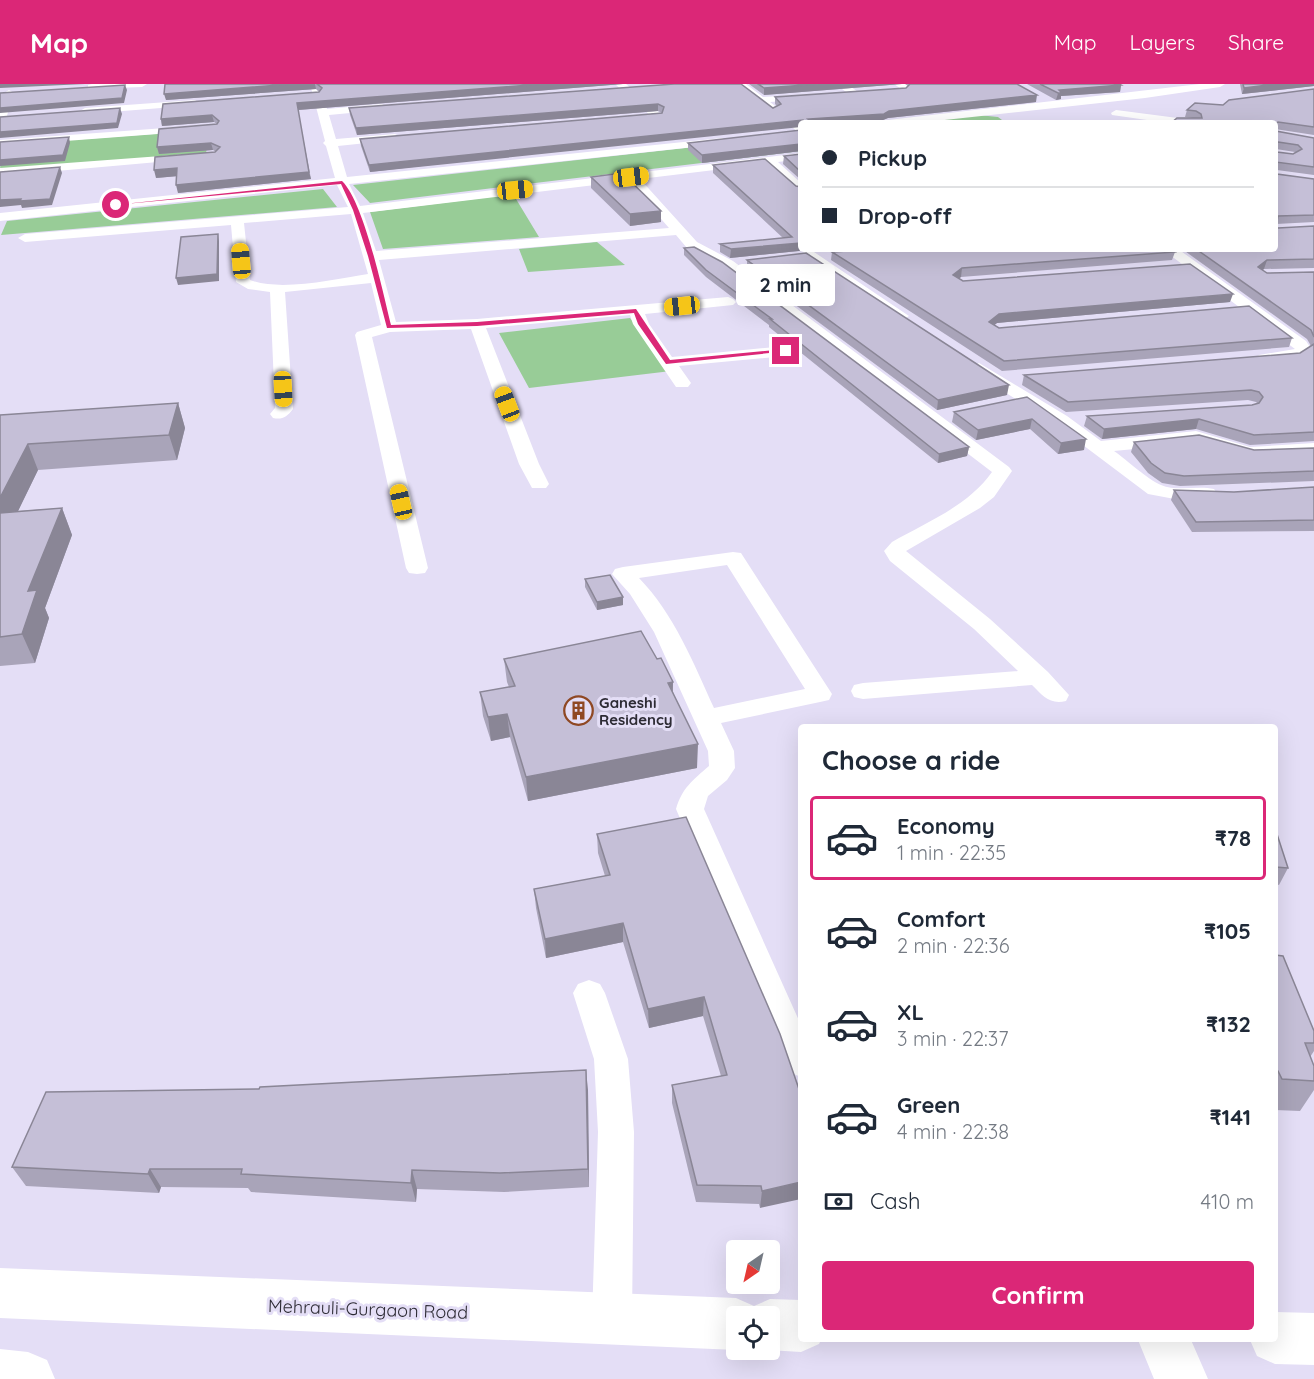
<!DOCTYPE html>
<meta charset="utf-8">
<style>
:root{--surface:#fff;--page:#f6f6f7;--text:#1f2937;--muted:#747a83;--line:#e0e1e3;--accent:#db2777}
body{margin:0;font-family:Quicksand,sans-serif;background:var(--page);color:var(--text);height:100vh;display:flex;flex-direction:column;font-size:22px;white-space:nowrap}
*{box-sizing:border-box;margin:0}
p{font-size:20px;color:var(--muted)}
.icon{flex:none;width:33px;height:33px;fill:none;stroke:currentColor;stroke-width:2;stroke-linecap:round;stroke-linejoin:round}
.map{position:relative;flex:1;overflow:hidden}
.panel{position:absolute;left:798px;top:640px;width:480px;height:618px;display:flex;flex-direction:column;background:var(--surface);border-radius:6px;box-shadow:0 6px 24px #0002}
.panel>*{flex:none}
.hud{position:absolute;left:798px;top:36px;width:480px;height:132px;border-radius:6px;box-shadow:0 6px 24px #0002;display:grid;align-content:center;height:132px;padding:0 24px;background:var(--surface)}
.needle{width:39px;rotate:214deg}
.tools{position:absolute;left:726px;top:1156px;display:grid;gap:12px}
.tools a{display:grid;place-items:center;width:54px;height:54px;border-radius:6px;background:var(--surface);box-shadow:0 6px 24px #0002;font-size:30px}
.end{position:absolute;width:27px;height:27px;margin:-14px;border:8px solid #db2777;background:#fff;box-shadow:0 0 0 3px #fff}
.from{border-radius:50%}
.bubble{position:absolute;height:42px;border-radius:6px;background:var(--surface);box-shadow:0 6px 24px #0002;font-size:20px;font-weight:800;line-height:42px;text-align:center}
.car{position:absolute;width:18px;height:36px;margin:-18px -9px;border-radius:8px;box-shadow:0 0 4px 2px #0007;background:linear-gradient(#f5c518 24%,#345 0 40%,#f5c518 0 76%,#345 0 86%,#f5c518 0)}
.hud b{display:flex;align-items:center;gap:21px;height:57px;font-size:22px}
.hud b+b{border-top:2px solid var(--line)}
.hud i{width:15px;height:15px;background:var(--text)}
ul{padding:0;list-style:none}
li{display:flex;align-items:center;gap:18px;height:84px;margin:0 12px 9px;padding:0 12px;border:3px solid transparent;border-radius:6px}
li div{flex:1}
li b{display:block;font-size:22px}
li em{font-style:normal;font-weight:800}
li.current{border-color:var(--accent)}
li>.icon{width:54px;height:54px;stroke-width:1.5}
h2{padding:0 24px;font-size:27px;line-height:72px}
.pay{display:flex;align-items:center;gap:15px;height:66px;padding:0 24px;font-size:22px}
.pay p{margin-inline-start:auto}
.cta{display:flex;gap:12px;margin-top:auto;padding:12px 24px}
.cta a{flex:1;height:69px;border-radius:6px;background:var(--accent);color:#fff;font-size:24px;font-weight:800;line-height:69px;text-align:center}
header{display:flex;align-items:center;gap:36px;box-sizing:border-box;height:84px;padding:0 30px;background:var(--accent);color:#fff}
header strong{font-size:28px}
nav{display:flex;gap:33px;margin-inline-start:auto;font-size:21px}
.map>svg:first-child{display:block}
.green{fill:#98cc97}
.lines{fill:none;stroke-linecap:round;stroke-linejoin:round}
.street{fill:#fff;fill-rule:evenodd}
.primary{fill:#fff;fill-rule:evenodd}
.wall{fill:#a9a4b9;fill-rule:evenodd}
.shaded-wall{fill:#8a8696}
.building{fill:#c5bfd7;stroke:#8a8696;stroke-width:1.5;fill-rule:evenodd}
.route{fill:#db2777}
.labels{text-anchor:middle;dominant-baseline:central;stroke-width:6;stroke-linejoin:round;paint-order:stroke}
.poi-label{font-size:15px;font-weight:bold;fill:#2d2b34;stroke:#e4def6;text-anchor:start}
.near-street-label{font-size:18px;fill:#2d2b34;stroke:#e4def6}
</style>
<header>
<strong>Map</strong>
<nav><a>Map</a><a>Layers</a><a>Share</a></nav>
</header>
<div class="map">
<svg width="1314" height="1295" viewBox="0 0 1314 1295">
<rect width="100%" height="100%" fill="#e4def6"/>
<path class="green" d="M978,31L998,33L1006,39H908Z
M209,46L206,70L0,86L2,61Z
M801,51V67L370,119L353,101Z
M323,105L337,123L1,151L7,137Z
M513,110L539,153L383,165L370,128Z
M597,158L625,181L528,188L519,165Z
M630,234L671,287L529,304L499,249Z"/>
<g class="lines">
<path class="street" d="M92,0H147L142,3L88,5V1Z
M310,0H320L327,25L382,20L387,23L382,26L329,31L336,55L395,50L401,53L395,56L338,62L347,93L722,54L728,57L722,60L349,100L360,122L801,69V75L778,78L801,99V109L797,108L765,80L640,95L697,158L733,177L1009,383L1012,387L994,413L980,424L906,467L990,535L1048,588L1069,611L1066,617C1050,621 1043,612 1032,601L863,615L854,613L851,607L854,601L863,599L1018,587L974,545L890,477L884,467L892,458C927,438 968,422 992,388L723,183L687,164L676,151L379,176L396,238L477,235L728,213L733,215L736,218L733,221L645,230L649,240L672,273L786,262L794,267L786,272L679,282L691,299L688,303H676L633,240L630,231L486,244L539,380L549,400L546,404H532L519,380L471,245L390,248L372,253L428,484L425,489L417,490L409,489L406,484L355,251L357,248L381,241L371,199L285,208L293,325C287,333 282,336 273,334L270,330L275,324L270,208L248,205L236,198L231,141L25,158L18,154L25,150L348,123L337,101L0,137V129L335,94L326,62L323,59L325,57ZM628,97L669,144L376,167L363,129ZM351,130L368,190C335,195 281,208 250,196L244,139Z
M615,0H626L685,51V55H677Z
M735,0H746L763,13L815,10V14L811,15L770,18L801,42V50Z
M835,0H847L858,8L849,10Z
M894,0H906L939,23L930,25Z
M1200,0H1225L1220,3L1145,14L917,39H883L888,36Z
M9,6L14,9L5,38L0,41V21L4,9Z
M195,16L200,19L199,21L85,30L80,27L85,24Z
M1116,26L1193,36L1198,39H1168L1112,31L1111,29Z
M193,42L198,45L197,47L0,62V56Z
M188,70L194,73L192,75L0,92V84Z
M1162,165H1178L1306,257L1312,266L1302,274L1296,276L1259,277L1257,274L1259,271L1295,265Z
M809,167L814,168L909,232L901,237L896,235L804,174L802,171L804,168Z
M979,279L1067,332L1101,357L1196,347L1250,363L1314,359V371L1250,374L1196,359L1114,367C1127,376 1147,395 1161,401C1178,408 1197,401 1214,405L1217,409L1214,413L1180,416L1148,410L1055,340L973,288L971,284Z
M733,468L741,469L832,610L829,616L820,618L721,639L734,667L735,684L727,696L708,712L704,725L801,941V993L789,988L784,978L676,725C682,704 693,696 709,682L708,667L654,548L630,510L612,490L615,485L623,483ZM727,481L805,605L714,624C694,580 674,530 639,494Z
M589,896L600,900L605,909L628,975L634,1048L632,1235L626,1249L612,1255L598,1249L592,1235L598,1048L594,975L573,909L578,900Z"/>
<path class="primary" d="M0,1184L736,1214L754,1222L770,1215L801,1216V1256H821L819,1260L801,1268L768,1266L770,1233H736V1266L0,1234Z
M1275,1228L1314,1229V1281L1275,1280L1257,1272L1250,1256H1275Z
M1138,1256H1191L1208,1295H1154Z
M0,1265L28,1268L47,1276L55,1295H0Z"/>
</g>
<path class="wall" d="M165,0H623L298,26L311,95L178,109L177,92L156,94L216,68L213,66L159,70L157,63L217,40L214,38L162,42L161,35L319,8L316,5L166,16Z
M674,0L773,24L777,22L775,20V13L906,4L908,2L905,0H1017L1036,18L888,34L883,36L801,39L370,88L361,62L360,55L662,29L658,27L357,51L350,31L349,24Z
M749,0H902L764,11Z
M1027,0H1119L1121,1L1120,8L1061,12V15L1056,16Z
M1240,0H1314V2L1242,10Z
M1314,5V51L1275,45L1276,47L1314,54V91L1277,86V90L1314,95V138L1276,140V142L1278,144L1314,142V184L1264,185L1262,186L1267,189L1314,188V357L1250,361L1196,345L1102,355L1084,342L1087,332L1252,321L1257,319L1256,318L1248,316L1066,328L1022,301L1024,291L1300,269L1311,262L1307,255L1182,165H1275L1193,34L1185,33L1187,26L1223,21ZM1276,65L1295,68H1296L1293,70L1277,68Z
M801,46V67L702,79L688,66V59Z
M801,70V96L783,80L784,72Z
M713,81L796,102L801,165H818L730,174L720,168V160L783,154L713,89Z
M591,93L661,127V138L630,142L591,104Z
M684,164L969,363L967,372L938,379L769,243V241L706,193L684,171Z
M832,168H1175L1172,176L961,193L959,194L963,197L1230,218L997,239L994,241L999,244L1292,254L1289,263L1002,287L831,176Z
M747,176L1007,311L937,326L747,185Z
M1027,313L1084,366L1058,370L1030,345L976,356L952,338L954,328Z
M178,319L185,344L177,376L38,386L18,427L62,424L72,451L45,524L49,534L35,579L0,582V331Z
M1134,358L1254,366L1314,364V397L1180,402L1162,399L1148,389L1131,368Z
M1314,403V447L1192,448L1171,416L1174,406L1234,408Z
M585,495L623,521L597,526L585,503Z
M504,575H657L673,598V608L697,684L528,717L510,653L491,657L483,632L480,608L509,603L507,598Z
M597,750L801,1011L760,1124L759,1120L696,1118L672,1019V1001L721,992L703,932L649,944L623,858L546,874L536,824L534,805L605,792L598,769Z
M1275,783L1288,784L1279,801L1275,800Z
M1275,871L1314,947V967L1310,973L1314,982V1006L1300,1027L1275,1026Z
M588,1006L589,1103L504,1108L417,1105L416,1118L251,1108L248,1104L161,1103L159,1109L26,1102L12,1083Z"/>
<path class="shaded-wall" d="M0,0H85L0,4Z
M292,0H315L316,5L166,16L164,10Z
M542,0H623L298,26L297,19Z
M819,0H902L764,11V4Z
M1275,0H1314V2L1242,10L1244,4Z
M125,1L127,6L124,19L0,29V24Z
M1121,1L1120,8L1061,12V15L1056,16L1059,6Z
M1037,11L1036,18L888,34L883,36L845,39H808V35Z
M658,20V27L357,51L356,44Z
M120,24L122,30L118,44L0,54V48Z
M212,31L214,38L162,42L161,35Z
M803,36V39H801V43L370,88L369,81Z
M69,53L70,59L65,77L0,82V76Z
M211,59L213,66L159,70L157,63Z
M801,60V67L702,79V71Z
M60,83L62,89L52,121L22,124L21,121L0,123V116Z
M177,84L179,92L156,94L154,86Z
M309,88L311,95L178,109L176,101Z
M661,127V138L630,142V130Z
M218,150L219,157V197L178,201L176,194Z
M801,159V165H818L730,174L731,165Z
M1267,176L1264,185L1255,192L1258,183Z
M962,184L961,193L952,200L953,191Z
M1233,210L1230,218L997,239L987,247L989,238L999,230Z
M1009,301L1007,311L937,326L938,316Z
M178,319L185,344L177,376L169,351Z
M1032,335L1030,345L976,356L978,346Z
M1199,335L1196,345L1102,355L1104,345Z
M1086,355L1084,366L1058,370L1061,359Z
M28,360L38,386L4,456L0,447V414Z
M969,363L967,372L938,379L939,370Z
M62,424L72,451L45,524L49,534L35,579L22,550L28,507Z
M623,513V521L597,526V518Z
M673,598L672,621L668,599Z
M507,630L510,653L491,657L488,633Z
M698,660L697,684L528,717L526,693Z
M623,839V858L546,874L545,855Z
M704,913L703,932L649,944L648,925Z
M586,986L588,1006L589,1103L588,1085Z
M150,1085L161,1103L159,1109L148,1090Z
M412,1086L417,1105L416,1118L411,1099Z
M801,1098V1115L760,1124L762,1107Z"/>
<path class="building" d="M165,0H292L164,10Z
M317,0H542L297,19L309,88L176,101L177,84L154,86L155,73L215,68L220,63L211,59L157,63L159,45L217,40L219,37L212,31L161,35L163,20L319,8L322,4Z
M674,0H741L773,24L781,20L775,13L906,4L910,0H1017L1037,11L889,27L884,30L808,35L814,39H803V36L369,81L360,55L662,29L664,23L658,20L356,44L349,24Z
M758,0H819L764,4Z
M1040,0H1119L1121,1L1059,6L1062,9H1058Z
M1243,0H1275L1244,4Z
M125,1L122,14L0,24V9Z
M1314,5V43L1278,38L1275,40V39H1171L1177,34H1202L1201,30L1196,27L1187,26L1195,19L1223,21L1229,16Z
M120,24L117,39L0,48V33Z
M1275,40L1276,47L1314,54V83L1276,78L1277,90L1314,95V131L1278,132L1276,142L1278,144L1314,142V175L1267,176L1258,183L1267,189L1314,188V253L1311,246L1196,165H1275ZM1278,58L1298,61L1302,65L1293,70L1277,68L1275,60Z
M801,46V60L702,71L688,59Z
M69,53L63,71L0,76V58Z
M801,70V88L784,72Z
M765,75L796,102L801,103V159L731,165L720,160L792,153L713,81Z
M60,83L50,115L20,117L21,115L0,116V88Z
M622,89L661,127L630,130L591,93Z
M218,150L217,190L176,194L181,153Z
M694,163L722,178L969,363L939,370L770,235H772L706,186L684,164Z
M879,165H1171L1175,168L962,184L953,191L963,197L1190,180L1233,210L999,230L989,238L999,244L1249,222L1292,254L1004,277L832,168Z
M806,169L1009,301L938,316L747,176Z
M1314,260V348L1254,351L1199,335L1104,345L1087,332L1252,321L1259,319L1263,313L1259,308L1251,306L1068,318L1024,291L1300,269Z
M1027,313L1086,355L1061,359L1032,335L978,346L954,328Z
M178,319L169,351L28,360L0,414V331Z
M1199,351L1254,366L1314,364V387L1184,392L1165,389L1151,379L1134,358Z
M1314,403V436L1196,438L1174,406L1234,408Z
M62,424L28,507L37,506L22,550L0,553V429Z
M610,491L623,513L597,518L585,495Z
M641,547L657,575L661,574L673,598L668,599L698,660L526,693L507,630L488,633L480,608L515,602L504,575Z
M686,733L780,950L801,1011V1098L762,1107L761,1102L697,1101L672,1001L727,991L704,913L648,925L623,839L545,855L534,805L610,791L597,750Z
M1275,744L1288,784L1275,783Z
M1275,871L1283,872L1314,947V959H1305L1314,982V997L1282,995L1278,987H1275Z
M586,986L588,1085L500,1089L412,1086L411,1099L241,1090L242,1085H150L148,1090L12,1083L46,1008L259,1005L260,1003Z"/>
<path class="route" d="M342,97C364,118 383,209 391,241L477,238L636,225L670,276L786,265L789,267L666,280L638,240L634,229L477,242L387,244L368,172L353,126L341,100L114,121Z"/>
<defs>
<symbol id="building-ring" viewBox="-11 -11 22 22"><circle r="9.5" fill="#e4def6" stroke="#8f4823" stroke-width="1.5"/><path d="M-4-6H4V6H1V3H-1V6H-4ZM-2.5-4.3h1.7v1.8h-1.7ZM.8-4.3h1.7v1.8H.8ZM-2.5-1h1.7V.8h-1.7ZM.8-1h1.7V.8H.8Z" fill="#8f4823"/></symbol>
</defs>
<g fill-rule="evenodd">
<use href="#building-ring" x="562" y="610" width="33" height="33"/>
</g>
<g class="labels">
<g class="poi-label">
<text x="599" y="618">Ganeshi<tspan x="599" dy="17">Residency</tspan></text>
</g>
<g class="near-street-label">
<text transform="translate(368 1225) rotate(2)">Mehrauli-Gurgaon Road</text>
</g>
</g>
</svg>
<div class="tools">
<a><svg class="needle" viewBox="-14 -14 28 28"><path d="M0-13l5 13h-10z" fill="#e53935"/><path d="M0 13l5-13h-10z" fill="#747a83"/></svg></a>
<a><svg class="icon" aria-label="locate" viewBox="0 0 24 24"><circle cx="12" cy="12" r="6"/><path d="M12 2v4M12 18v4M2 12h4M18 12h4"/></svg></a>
</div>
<i class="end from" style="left:116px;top:121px"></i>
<i class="end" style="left:786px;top:267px"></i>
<div class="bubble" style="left:736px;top:180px;width:99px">2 min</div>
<i class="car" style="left:631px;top:93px;rotate:83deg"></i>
<i class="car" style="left:515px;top:106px;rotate:84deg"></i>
<i class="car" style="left:241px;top:177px;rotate:355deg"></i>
<i class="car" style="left:682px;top:222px;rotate:264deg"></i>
<i class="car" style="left:283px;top:305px;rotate:177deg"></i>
<i class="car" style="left:507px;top:320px;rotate:339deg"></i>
<i class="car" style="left:401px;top:418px;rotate:347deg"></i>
<div class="hud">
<b><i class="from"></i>Pickup</b>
<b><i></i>Drop-off</b>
</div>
<section class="panel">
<h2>Choose a ride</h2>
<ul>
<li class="current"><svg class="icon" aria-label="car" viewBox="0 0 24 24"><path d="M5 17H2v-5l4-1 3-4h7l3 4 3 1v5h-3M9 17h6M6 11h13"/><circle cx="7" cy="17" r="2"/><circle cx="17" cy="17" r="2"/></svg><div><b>Economy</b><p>1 min · 22:35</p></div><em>₹78</em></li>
<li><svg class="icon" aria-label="car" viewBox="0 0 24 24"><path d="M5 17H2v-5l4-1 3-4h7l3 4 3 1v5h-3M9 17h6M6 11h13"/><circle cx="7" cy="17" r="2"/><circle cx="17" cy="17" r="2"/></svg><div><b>Comfort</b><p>2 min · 22:36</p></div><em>₹105</em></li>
<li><svg class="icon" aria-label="car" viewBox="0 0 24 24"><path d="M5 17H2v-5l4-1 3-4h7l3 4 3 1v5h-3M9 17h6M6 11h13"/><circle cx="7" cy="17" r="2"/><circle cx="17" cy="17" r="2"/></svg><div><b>XL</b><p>3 min · 22:37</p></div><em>₹132</em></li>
<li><svg class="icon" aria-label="car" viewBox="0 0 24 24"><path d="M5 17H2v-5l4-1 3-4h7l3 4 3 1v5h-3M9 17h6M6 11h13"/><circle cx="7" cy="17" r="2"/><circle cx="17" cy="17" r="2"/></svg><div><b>Green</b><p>4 min · 22:38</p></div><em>₹141</em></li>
</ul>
<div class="pay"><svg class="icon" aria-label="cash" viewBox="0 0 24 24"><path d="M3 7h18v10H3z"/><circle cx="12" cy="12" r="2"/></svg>Cash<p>410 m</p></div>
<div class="cta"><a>Confirm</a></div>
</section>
</div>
